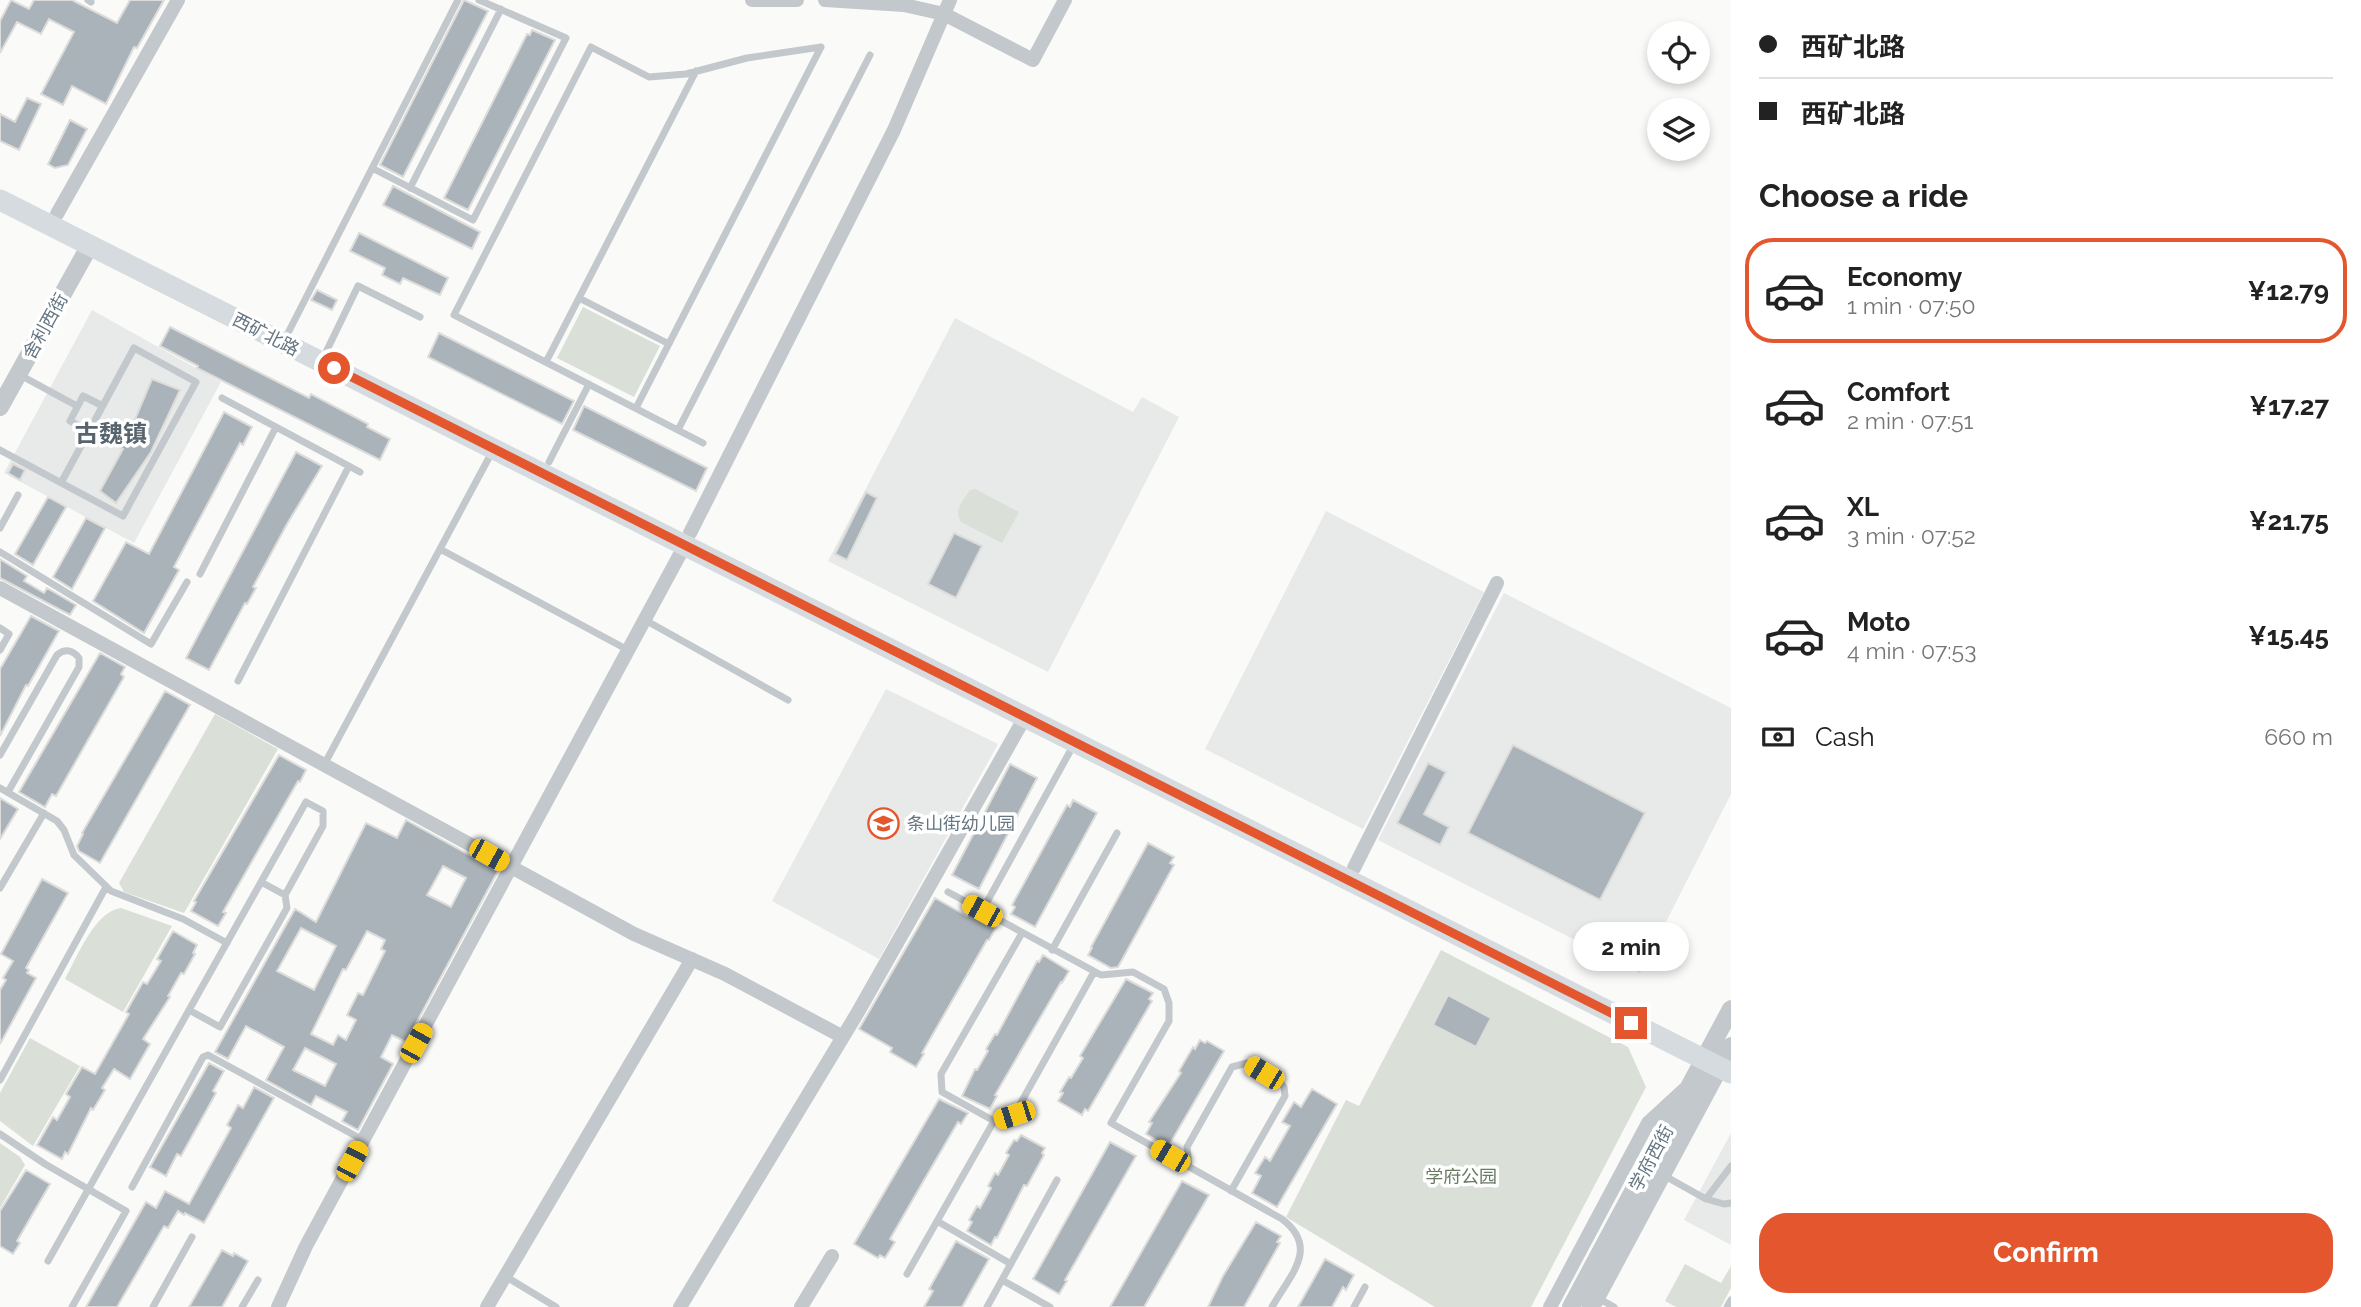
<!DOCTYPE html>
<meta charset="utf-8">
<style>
:root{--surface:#fff;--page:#f2f2f2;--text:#222;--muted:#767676;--line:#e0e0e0;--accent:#e4572e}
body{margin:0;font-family:Raleway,"Noto Sans SC",sans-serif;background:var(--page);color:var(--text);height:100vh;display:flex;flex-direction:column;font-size:26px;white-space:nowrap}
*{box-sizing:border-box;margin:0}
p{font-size:23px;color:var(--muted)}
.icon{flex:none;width:38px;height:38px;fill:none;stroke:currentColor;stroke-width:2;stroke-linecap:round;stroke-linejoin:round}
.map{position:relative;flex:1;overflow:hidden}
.details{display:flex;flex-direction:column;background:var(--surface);width:630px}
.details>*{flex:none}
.guide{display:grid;align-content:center;height:154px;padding:0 28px;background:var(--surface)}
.buttons{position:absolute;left:1647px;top:21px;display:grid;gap:14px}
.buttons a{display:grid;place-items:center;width:63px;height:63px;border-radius:50%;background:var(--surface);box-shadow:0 4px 10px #0003;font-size:35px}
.end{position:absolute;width:32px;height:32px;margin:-16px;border:9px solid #e4572e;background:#fff;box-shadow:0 0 0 4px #fff}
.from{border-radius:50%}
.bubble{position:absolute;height:49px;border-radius:24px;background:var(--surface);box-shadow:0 4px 10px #0003;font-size:23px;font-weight:700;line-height:49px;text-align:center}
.car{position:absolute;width:21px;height:42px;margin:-21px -10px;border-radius:9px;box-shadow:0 0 5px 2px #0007;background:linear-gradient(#f5c518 24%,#345 0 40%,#f5c518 0 76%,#345 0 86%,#f5c518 0)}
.guide b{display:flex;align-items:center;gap:24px;height:66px;font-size:26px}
.guide b+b{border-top:2px solid var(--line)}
.guide i{width:18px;height:18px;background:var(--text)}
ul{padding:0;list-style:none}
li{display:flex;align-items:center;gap:21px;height:105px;margin:0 14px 10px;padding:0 14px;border:4px solid transparent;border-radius:28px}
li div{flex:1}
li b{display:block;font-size:26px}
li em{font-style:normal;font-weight:700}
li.selected{border-color:var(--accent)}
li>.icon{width:63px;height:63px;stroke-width:1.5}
h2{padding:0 28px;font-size:32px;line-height:84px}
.pay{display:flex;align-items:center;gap:18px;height:77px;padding:0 28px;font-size:26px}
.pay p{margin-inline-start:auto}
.cta{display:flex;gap:14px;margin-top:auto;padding:14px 28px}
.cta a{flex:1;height:80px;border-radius:28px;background:var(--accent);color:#fff;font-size:28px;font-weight:700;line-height:80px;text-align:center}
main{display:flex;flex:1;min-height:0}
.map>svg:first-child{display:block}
.built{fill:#e8e9e9}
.green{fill:#dadfd7}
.building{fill:#aab3b9;stroke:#dcdcda;stroke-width:2;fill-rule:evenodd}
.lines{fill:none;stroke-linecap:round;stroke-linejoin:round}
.service{stroke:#c3c8cc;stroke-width:7}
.minor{stroke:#c3c8cc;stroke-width:14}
.tertiary{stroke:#c3c8cc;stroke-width:18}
.secondary{stroke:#d6dbdf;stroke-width:21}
.route{stroke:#e4572e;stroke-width:9}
.labels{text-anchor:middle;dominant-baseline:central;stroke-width:7;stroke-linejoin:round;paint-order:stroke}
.street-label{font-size:18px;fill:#657683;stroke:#fff}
.poi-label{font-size:18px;fill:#657683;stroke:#fff;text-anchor:start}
.park-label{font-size:18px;fill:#687a64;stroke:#fff}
.district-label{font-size:24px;font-weight:bold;fill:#57646e;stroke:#fff}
</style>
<main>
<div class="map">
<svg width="1731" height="1307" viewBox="0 0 1731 1307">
<rect width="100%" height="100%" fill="#fafaf8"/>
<path class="built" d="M92,310L221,382L134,543L4,473Z
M955,318L1133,412L1142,397L1179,417L1048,672L828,561Z
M1326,511L1484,592L1363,829L1205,749Z
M1504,593L1731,708V794L1640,973L1378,840Z
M886,689L998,744L879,959L772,901Z
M1731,1133V1245L1684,1220Z"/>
<path class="green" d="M583,307L660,346L634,397L557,358Z
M975,489L1019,512L1002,543L961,522C953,510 963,501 970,490Z
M215,714L278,749L184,913L124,892L119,883Z
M121,908L172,926L123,1012L65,979C77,957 95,911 121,908Z
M1441,950L1628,1047L1646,1087L1531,1307H1435L1286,1217L1346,1100L1359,1106Z
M30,1038L80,1066L33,1146L0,1121V1093Z
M0,1143L20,1157L25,1165L0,1208Z
M1685,1264L1721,1283L1731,1266V1288L1721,1307H1676L1665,1301Z"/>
<path class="building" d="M11,0L29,9L34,0H72L117,23L130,0H164L137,48L134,47L106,104L72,86L63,105L41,94L74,32L49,19L41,34L17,22L0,53V21Z
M464,0L488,11L403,177L380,165Z
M532,30L555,40L468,210L444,198L527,34L530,35Z
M27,98L41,104L19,150L0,141V114L15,122Z
M70,120L87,129L68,165L55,168L48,164Z
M393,186L480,232L472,249L383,205Z
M359,233L448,278L440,295L403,278L400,284L382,275L385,268L350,251Z
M317,290L337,300L332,310L311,300Z
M170,327L309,398L311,394L368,424L367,427L390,439L380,460L197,368L198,366L160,346Z
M439,333L574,401L562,424L428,357Z
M152,379L180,390L151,452L116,503L100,491L123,449L119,447L136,417Z
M584,406L707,468L696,491L573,430Z
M224,412L252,427L243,445L240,443L174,567L179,570L144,633L93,601L126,542L149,554Z
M296,452L322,466L287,524L253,587L256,588L247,604L245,603L209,670L186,658Z
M13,464L25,470L20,480L8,473Z
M866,492L877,498L847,560L835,554Z
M48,497L66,507L33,565L15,554Z
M86,518L105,528L72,589L53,577Z
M954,533L982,546L956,598L928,584Z
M0,559L27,576L24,581L44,593L47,588L76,605L70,615L0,578Z
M31,616L59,631L28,686L26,685L0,736V669Z
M100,653L125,667L121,674L124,677L56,796L52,794L45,807L19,792Z
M165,691L190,705L100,863L79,851L77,846L83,834L82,833Z
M1513,745L1645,813L1600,900L1468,833Z
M279,755L306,770L300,782L298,781L223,912L226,913L218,926L191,911L196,902L194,901Z
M1428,763L1446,772L1424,814L1449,827L1440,845L1397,823Z
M1010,764L1037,778L979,889L952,875Z
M0,798L18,809L0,839Z
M1073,800L1097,813L1035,927L1011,914L1015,907L1012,905L1067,805L1070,807Z
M406,820L498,871L406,1042L392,1035L381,1057L393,1064L358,1130L342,1121L347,1112L316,1096L311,1105L266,1080L284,1047L246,1026L228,1059L215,1052L295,909L316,922L366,823L397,838ZM443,866L466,878L451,907L427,895ZM301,928L336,946L314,990L277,971ZM367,931L385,940L381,949L385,951L363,995L358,993L347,1015L356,1020L346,1040L338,1035L333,1045L311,1034L343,969L346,970ZM305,1048L336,1064L325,1086L293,1070Z
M1148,843L1174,857L1170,863L1174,865L1118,967L1111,968L1088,955L1092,948L1091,947Z
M42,879L68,893L26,968L29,970L27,973L36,978L0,1044V990L6,980L3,978L13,961L1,954Z
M935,898L967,916L969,913L996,928L989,940H987L922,1053L924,1054L916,1067L890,1052L892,1048L859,1029Z
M173,931L197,945L193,953L195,954L184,974L181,973L168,996L170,997L143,1039L150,1044L130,1079L114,1069L102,1088L105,1090L93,1110L91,1108L68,1154L65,1152L62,1159L37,1145L53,1117L57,1120L70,1097L66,1094L82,1067L95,1074L129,1014L126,1012L143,982L147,984L161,961L157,959Z
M1043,955L1069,971L1062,983L1061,982L995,1095L997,1096L990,1109L962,1096L975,1069L977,1070L988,1051L986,1049L995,1034L997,1035L1037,961L1039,962Z
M1126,979L1153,993L1149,999L1152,1001L1088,1111L1085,1109L1082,1115L1058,1101L1063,1093L1060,1092L1069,1077L1071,1078L1083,1058L1080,1056Z
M1448,995L1491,1018L1476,1047L1433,1025Z
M1200,1040L1205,1043L1207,1041L1224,1051L1168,1147L1146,1134L1152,1123L1149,1122L1181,1073L1179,1071L1193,1047L1195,1049Z
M209,1063L224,1071L213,1091L216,1093L181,1156L177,1154L166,1176L150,1167Z
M254,1087L274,1098L204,1223L185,1213L184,1215L178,1211L168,1228L164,1226L117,1307H86L146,1202L156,1208L165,1191L189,1204L231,1128L227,1125L238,1105L243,1108Z
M1312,1089L1337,1104L1277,1207L1252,1193L1261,1176L1255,1173L1265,1157L1270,1161L1290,1126L1282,1122L1294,1102L1301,1107Z
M939,1099L968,1113L961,1124L958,1122L920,1187L890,1239L895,1242L885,1258L880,1255L878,1258L854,1244Z
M1021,1135L1045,1148L1042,1153L1044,1155L1027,1186L1024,1185L997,1238L995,1237L991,1245L967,1231L972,1222L969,1220L977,1206L980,1208L991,1188L988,1186L995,1173L998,1175L1009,1155L1006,1153L1014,1140L1017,1141Z
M1110,1142L1136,1156L1065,1280L1067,1281L1059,1294L1033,1279Z
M26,1170L50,1184L17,1241L20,1243L13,1254L0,1246V1211Z
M1182,1181L1209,1195L1202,1207L1144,1307H1110Z
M1256,1222L1281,1236L1277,1242L1280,1243L1244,1307H1208L1223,1276Z
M956,1241L989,1259L962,1307H924L933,1291L929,1289Z
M222,1250L233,1256L234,1253L248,1261L222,1307H189Z
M1325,1259L1354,1275L1346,1290L1343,1287L1332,1307H1298Z"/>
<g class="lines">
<path class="service" d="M88,0L91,2
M372,168L473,220L566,38L479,0
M410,188L501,9
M579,298L669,344
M289,331L458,0
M327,350L358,286L420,317
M546,362L696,71
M20,375L77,406
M222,398L360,472
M636,408L821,47
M678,430L870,55
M89,431L70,421L83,396L103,406
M703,443L454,315L591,47L649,77L686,74L747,58L821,47
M0,450L123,516L196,382L134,348L61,483
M549,462L589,384
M0,528L18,495
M440,549L628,650
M0,552L151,644L187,582
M200,574L276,427
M645,620L788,700
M0,628L9,634L0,650
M238,681L349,466
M0,755L57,655C65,648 73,650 79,658V667L8,792
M324,765L492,452
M0,788L57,821L64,830L74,855L111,891L183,919L227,943
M261,882L285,895
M0,888L44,813
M948,892L1101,975L1133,972L1164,989L1169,1003V1021L1111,1123L1282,1219C1320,1248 1290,1275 1272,1307
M982,911L1073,746
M1052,950L1117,833
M0,1080L106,887
M994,1121L942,1092L941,1074L1022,933
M0,1134L45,1164L126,1211L72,1307
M1189,1167L1187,1147L1232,1067L1247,1063L1281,1083L1284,1087L1285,1096L1231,1191
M1663,1175L1706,1199L1731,1166
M132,1187L203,1057L208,1055L363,1140
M1706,1199L1724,1204L1731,1203
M937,1221L1011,1264
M48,1261L306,802L323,811V826L285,895L287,908L220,1027L189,1010
M907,1274L994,1121L1014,1115L1094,972
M505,1276L556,1307
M1002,1280L1050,1307
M1596,1297L1614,1307
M153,1307L192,1237
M242,1307L258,1280
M987,1307L1057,1180
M1354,1307L1365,1287
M1727,1307L1731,1300"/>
<path class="minor" d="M752,0H797
M825,0L904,5L944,14L1033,60L1065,0
M57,214L178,0
M690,533L894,130L950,0
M0,588L634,934L725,974L843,1037
M1354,868L1497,583
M278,1307L306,1246L685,545
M487,1307L692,959
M680,1307L858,1012L1025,717
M801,1307L832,1256
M1550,1307L1648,1123L1685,1089"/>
<path class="tertiary" d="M0,407L90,245
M1571,1307L1731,1009
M1591,1307L1731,1046"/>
<path class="secondary" d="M0,200L1731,1073"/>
</g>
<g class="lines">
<path class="route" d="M334,368L1631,1023"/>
</g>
<defs>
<symbol id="school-ring" viewBox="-11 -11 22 22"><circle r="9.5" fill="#fff" stroke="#e4572e" stroke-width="1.5"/><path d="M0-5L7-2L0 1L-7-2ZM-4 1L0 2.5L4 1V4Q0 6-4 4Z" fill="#e4572e"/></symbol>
</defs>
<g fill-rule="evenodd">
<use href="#school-ring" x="866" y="806" width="35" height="35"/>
</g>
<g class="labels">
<g class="street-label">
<text transform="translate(45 326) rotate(-61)">舍利西街</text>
<text transform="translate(266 334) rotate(27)">西矿北路</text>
<text transform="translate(1651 1158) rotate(-62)">学府西街</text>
</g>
<g class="poi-label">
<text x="907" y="823">条山街幼儿园</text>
</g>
<g class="park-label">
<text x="1461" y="1176">学府公园</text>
</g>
<g class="district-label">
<text x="111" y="433">古魏镇</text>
</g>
</g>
</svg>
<div class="buttons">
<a><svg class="icon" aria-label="locate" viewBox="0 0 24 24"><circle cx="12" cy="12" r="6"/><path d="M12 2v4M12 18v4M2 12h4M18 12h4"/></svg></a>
<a><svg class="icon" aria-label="layers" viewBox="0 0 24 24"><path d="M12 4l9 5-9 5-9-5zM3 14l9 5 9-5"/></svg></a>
</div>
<i class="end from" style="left:334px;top:368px"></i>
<i class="end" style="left:1631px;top:1023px"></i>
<div class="bubble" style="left:1573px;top:922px;width:116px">2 min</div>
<i class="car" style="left:489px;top:855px;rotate:119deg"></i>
<i class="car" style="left:982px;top:911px;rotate:299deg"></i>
<i class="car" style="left:416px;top:1043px;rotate:29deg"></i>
<i class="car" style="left:1264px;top:1073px;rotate:301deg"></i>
<i class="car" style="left:1014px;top:1115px;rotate:252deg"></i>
<i class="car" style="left:1170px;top:1156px;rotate:300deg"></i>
<i class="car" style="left:352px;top:1161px;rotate:28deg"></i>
</div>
<section class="details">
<div class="guide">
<b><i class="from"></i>西矿北路</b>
<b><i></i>西矿北路</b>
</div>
<h2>Choose a ride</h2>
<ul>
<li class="selected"><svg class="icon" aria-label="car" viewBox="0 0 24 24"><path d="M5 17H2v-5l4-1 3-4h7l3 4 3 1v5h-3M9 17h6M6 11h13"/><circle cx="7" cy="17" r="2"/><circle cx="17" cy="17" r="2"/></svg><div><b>Economy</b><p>1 min · 07:50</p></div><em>¥12.79</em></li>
<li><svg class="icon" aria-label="car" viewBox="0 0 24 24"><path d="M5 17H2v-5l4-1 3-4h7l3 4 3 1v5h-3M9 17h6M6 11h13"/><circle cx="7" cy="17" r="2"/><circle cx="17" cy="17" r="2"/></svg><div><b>Comfort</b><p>2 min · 07:51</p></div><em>¥17.27</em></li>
<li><svg class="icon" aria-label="car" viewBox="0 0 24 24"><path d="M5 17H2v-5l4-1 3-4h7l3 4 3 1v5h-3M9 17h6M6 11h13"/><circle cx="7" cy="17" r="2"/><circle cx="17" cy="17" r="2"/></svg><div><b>XL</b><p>3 min · 07:52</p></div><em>¥21.75</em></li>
<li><svg class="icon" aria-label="car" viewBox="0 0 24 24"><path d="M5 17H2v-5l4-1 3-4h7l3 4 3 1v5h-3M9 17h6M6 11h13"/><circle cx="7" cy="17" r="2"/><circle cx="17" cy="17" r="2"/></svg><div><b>Moto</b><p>4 min · 07:53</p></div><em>¥15.45</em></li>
</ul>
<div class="pay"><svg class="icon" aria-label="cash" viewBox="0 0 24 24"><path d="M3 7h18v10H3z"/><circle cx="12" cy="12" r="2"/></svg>Cash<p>660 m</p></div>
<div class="cta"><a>Confirm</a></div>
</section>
</main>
